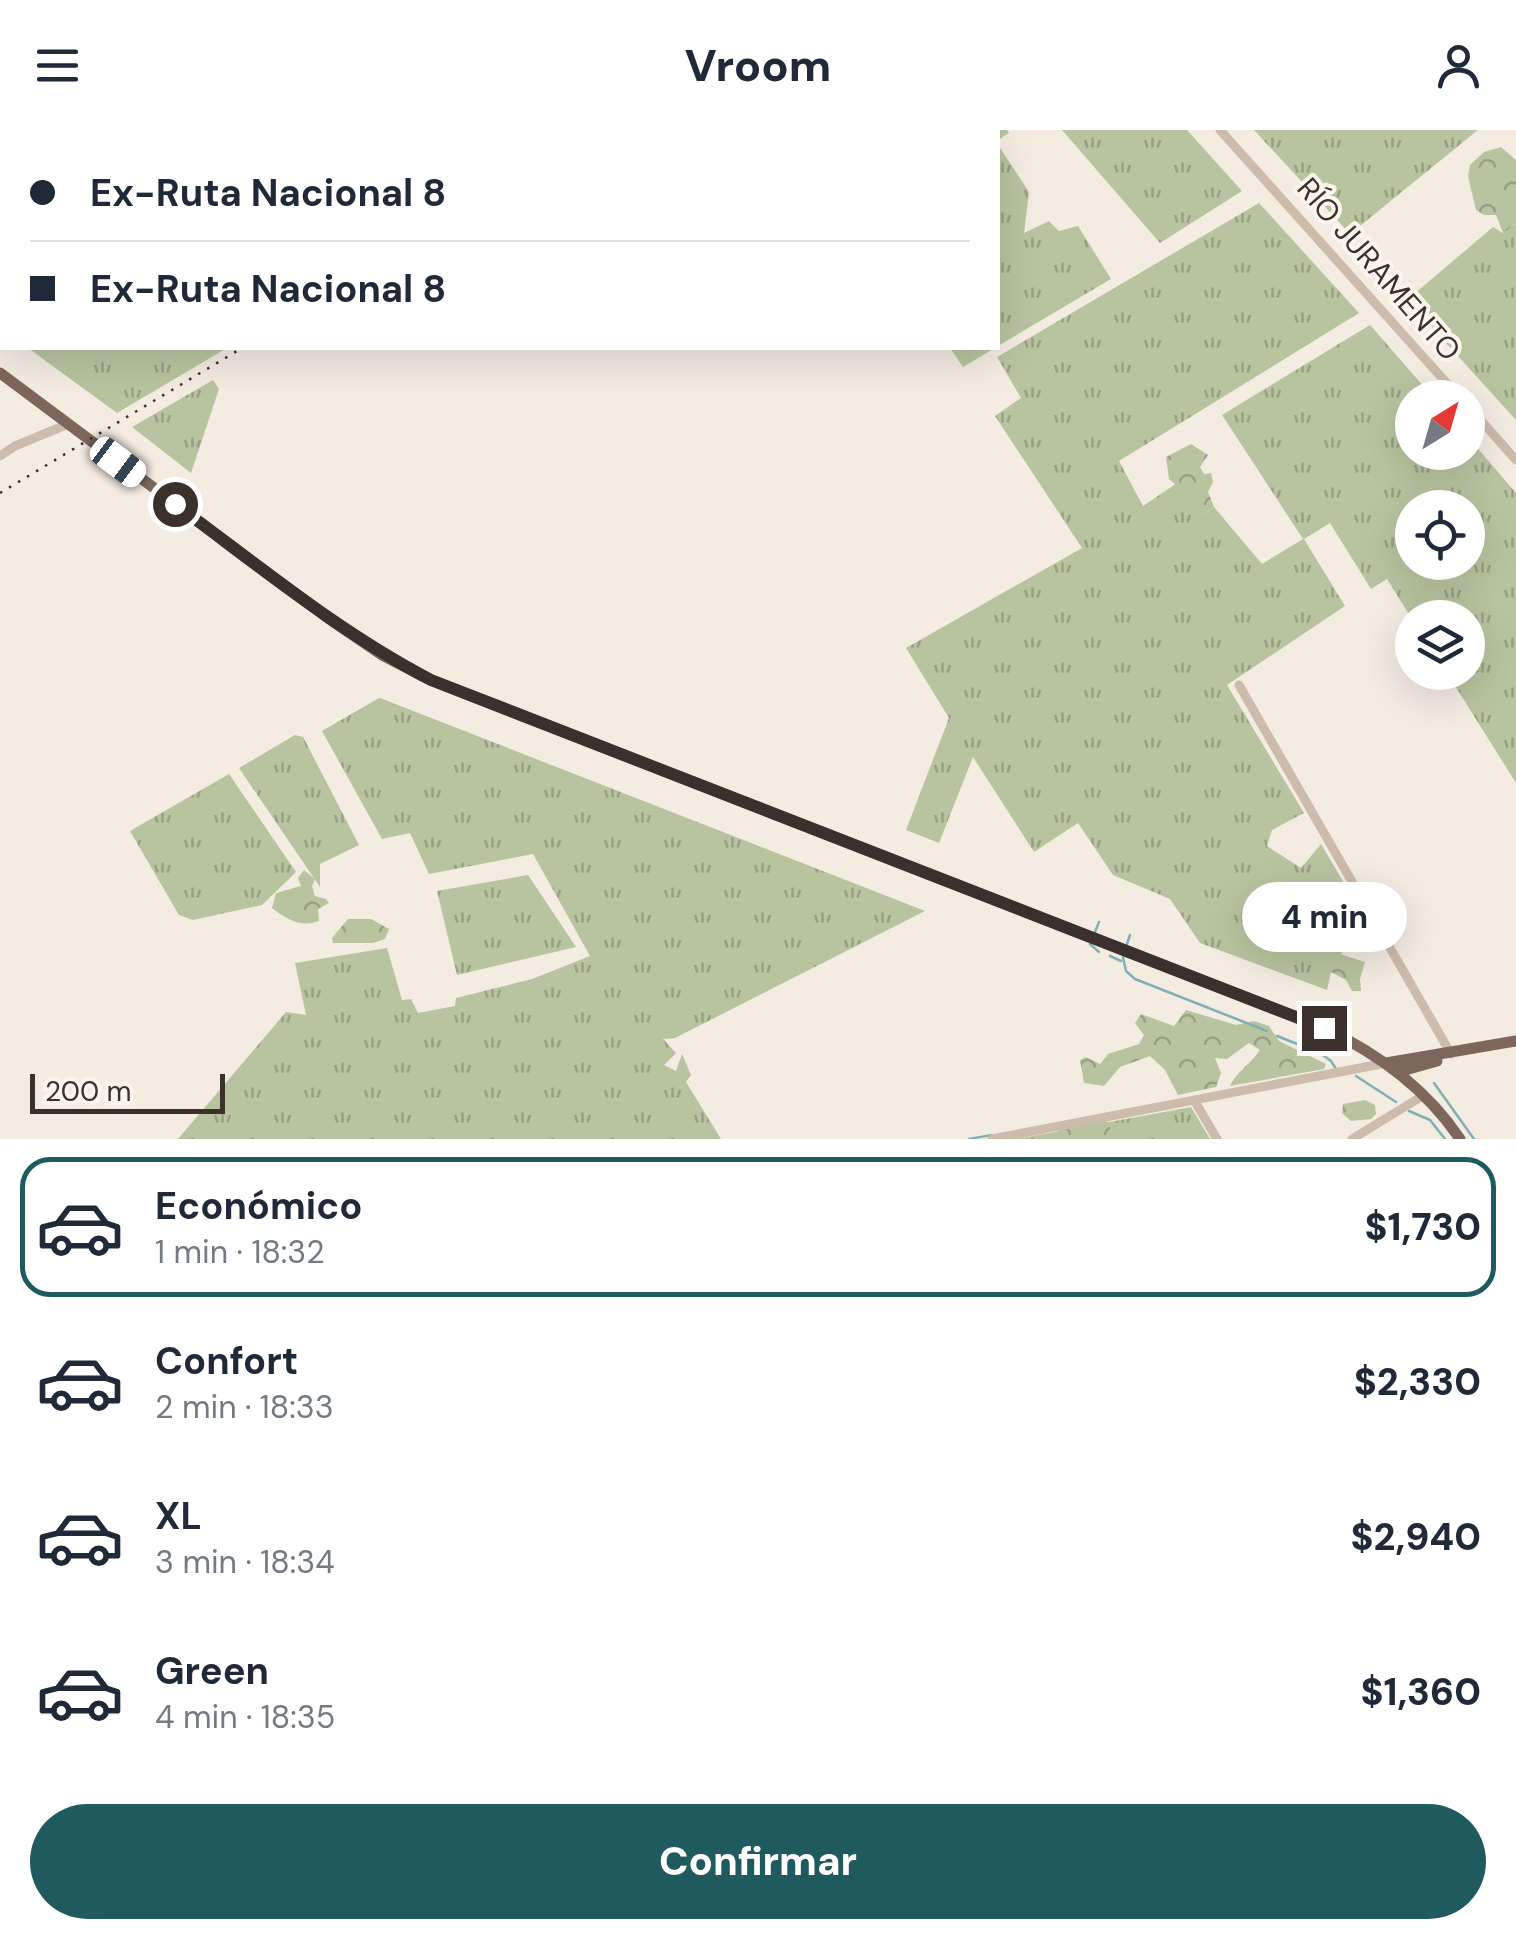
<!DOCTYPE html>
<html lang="es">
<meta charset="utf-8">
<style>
:root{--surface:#fff;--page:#f2f2f3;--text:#1f2937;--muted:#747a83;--line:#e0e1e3;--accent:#1f5a5e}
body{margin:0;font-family:"DM Sans",sans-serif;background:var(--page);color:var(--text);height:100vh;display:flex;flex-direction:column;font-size:38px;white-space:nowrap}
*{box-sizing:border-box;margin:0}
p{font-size:32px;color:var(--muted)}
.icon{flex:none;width:55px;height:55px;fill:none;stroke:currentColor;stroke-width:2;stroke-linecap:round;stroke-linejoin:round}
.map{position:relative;height:1009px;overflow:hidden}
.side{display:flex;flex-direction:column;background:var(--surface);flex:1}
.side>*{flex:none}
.hud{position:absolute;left:0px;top:0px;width:1000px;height:220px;box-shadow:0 10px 40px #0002;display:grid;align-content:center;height:220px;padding:0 30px;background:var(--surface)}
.needle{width:65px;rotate:37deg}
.tools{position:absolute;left:1395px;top:250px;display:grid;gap:20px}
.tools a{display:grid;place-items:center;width:90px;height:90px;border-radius:50%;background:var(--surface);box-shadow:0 10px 40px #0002;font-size:50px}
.scale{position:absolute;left:30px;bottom:25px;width:195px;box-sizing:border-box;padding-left:10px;border:5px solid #3b302b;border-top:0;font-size:28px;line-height:35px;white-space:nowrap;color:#3b302b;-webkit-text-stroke:8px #fbf5ee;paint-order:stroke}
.end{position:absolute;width:45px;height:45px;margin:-22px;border:12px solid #3b302b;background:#fff;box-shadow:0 0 0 5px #fff}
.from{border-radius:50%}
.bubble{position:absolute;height:70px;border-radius:35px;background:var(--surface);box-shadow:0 10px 40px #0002;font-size:32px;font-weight:800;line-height:70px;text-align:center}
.car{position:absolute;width:30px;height:60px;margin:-30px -15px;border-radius:12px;box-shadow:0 0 8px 2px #0007;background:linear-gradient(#fff 24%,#345 0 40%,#fff 0 76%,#345 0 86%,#fff 0)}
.hud b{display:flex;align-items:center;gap:35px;height:95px;font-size:38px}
.hud b+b{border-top:2px solid var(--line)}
.hud i{width:25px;height:25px;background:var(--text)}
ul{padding:18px 0 0;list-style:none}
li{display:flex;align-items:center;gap:30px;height:140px;margin:0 20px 15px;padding:0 10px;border:5px solid transparent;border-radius:30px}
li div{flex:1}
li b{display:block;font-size:38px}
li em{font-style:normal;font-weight:800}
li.current{border-color:var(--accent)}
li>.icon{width:90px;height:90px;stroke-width:1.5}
.button{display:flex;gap:20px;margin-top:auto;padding:20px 30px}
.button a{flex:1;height:115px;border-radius:60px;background:var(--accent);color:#fff;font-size:40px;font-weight:800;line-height:115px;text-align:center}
header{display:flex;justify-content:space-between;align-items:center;height:130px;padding:0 30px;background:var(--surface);font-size:45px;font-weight:800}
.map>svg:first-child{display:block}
.grass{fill:url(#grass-tufts);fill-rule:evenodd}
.forest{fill:url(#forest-crowns)}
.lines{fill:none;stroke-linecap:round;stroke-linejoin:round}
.stream{stroke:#7fb0b2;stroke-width:2.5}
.minor{stroke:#cdbbac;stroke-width:9}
.major{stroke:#7d675c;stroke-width:11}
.rail{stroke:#3b302b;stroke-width:2.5;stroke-dasharray:2.5 8;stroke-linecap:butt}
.route{stroke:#3b302b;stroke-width:12}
.labels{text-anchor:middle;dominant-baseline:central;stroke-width:8;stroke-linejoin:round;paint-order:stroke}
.street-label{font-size:30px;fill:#3b302b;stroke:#fbf5ee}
</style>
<header><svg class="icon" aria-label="menu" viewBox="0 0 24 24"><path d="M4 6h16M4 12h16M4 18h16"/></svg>Vroom<svg class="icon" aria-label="person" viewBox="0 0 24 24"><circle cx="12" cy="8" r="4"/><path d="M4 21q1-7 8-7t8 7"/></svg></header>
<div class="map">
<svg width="1516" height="1009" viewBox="0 0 1516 1009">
<defs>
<pattern id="grass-tufts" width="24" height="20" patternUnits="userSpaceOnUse" patternTransform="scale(2.5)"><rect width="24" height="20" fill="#b8c4a0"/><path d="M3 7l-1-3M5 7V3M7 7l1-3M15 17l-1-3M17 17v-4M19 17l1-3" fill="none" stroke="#97a083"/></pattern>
<pattern id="forest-crowns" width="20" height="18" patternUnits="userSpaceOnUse" patternTransform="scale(2.5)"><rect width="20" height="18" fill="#b8c4a0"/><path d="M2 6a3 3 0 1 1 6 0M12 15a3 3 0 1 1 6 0" fill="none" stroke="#97a083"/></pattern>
</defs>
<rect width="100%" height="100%" fill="#f4ebe1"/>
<path class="grass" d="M0,0H302V2H2V23Z
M813,0H1007L1009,3L998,10V2Z
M1062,0H1187L1242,61L1160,113Z
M1254,0H1478L1350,104Z
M998,15L1029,62L1024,103L1049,91L1059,101L1078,96L1111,149L998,216Z
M1259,73L1359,183L1119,331L1143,376L1180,351L1204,384L1214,377L1262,434L1303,409L1222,285L1370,195L1433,267L1412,268V322H1468V307L1516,363V653L1447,543L1468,542V488L1412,489L1387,449L1371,459L1330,393L1304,409L1345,476L1227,555L1304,683L1272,700L1267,716L1301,738L1321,714L1363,785L1331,842L1327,860L1200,813L1170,769L1113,745L1078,693L1034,722L973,627L939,713L906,700L949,588L906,518L1082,418L995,286L1021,268L997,227ZM1412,378H1468V432H1412Z
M1516,94V290L1407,170L1493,97L1503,103Z
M28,218H227L117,283Z
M950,218H995L963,237Z
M213,250L219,259L191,343L132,297Z
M379,568H380L925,781L675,908L663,909L676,923L664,935L676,941L682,924L691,945L686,952L721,1009H178L286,882L306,885L295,833L387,818L402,870L411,869L418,883L455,876L456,868L532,849L590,826L533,724L429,744L410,703L382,709L322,601Z
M295,605L303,607L359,715L320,734V757L239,638Z
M229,644L296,742L262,775L193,790L179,785L130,701Z
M528,745L576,817L457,845L437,761Z
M1191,977L1210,1009H1017Z"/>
<path class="forest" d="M1501,17L1516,30V94L1503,103L1496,85H1484L1476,80L1468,46L1470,35L1484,22Z
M1191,314L1208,325L1200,337L1204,344L1211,343L1213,352L1208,362L1214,377L1204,384L1186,371L1184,362L1169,349L1166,327Z
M304,740L315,749L312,756L315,766L326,769L329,773L318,779L319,791C301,798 286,789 272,778L276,763L301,756L298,748Z
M348,789H371L389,799L385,809L373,813H333L332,808Z
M1340,824L1365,832L1360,849L1361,861H1352L1346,850L1331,842Z
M1186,880L1236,895L1254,891L1269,896L1279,911L1326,934L1324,939L1230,956C1236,942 1251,934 1260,920L1249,913L1227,929L1215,928L1221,943L1216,957L1178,965L1165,940L1150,926L1120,937L1104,956L1084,953L1080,930L1086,927L1100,934L1108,924L1139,914L1144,905L1135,893L1141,884L1174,896Z
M1365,970L1375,975L1376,984L1371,989L1351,991L1342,983L1343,974Z
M1103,989L1110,994L1111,1009H1060L1058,1005L1059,998Z"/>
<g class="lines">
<path class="stream" d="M739,2V0
M1095,802L1099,792
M1090,814L1099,822
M1127,814L1130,805
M1110,826L1121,831
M1123,827L1126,841L1135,849L1267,901
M1277,906L1310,919
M1320,923L1331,931L1336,939
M1356,946L1396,972
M1434,953L1474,1009
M1409,981L1430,990L1445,1009
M969,1009L992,1005"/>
<path class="minor" d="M1220,0L1460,268
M0,29L2,30
M1468,276L1516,330
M0,326L15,316L68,294
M1239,555L1451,924
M1194,970L1217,1009
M992,1009L1386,933
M1352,1009L1424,965"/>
<path class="major" d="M0,243L335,493L382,525L431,550L1324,898C1379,924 1426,958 1460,1009
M1386,933L1516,911
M1398,942L1437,931"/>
<path class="rail" d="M605,2L609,0
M0,363L242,218"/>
</g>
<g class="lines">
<path class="route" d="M175,374C259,436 339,502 431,550L1324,898"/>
</g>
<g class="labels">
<g class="street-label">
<text transform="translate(1379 139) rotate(49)">RÍO JURAMENTO</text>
</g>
</g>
</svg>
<div class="tools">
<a><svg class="needle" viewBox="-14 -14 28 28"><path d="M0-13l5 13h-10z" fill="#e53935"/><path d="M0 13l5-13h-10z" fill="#747a83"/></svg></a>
<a><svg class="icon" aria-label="locate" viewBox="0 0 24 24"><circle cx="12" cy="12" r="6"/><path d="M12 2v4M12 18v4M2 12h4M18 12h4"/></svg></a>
<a><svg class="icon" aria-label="layers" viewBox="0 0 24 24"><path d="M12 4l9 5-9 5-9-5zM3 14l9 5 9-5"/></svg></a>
</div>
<div class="scale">200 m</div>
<i class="end from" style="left:175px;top:374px"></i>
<i class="end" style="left:1324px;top:898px"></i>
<div class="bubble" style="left:1242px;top:752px;width:165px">4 min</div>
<i class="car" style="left:118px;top:332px;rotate:127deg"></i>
<div class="hud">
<b><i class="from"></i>Ex-Ruta Nacional 8</b>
<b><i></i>Ex-Ruta Nacional 8</b>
</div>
</div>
<section class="side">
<ul>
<li class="current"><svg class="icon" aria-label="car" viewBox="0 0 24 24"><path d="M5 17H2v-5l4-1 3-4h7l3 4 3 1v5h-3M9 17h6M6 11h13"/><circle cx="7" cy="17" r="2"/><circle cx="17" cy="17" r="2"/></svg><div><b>Económico</b><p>1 min · 18:32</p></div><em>$1,730</em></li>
<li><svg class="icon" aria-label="car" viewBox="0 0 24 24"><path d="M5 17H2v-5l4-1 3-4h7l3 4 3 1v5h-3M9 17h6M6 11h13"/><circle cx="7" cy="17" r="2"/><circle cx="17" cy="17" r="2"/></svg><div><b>Confort</b><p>2 min · 18:33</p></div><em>$2,330</em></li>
<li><svg class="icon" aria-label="car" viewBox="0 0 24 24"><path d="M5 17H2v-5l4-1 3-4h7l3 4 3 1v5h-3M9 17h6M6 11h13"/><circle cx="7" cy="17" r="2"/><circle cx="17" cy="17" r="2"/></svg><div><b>XL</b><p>3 min · 18:34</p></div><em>$2,940</em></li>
<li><svg class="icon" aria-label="car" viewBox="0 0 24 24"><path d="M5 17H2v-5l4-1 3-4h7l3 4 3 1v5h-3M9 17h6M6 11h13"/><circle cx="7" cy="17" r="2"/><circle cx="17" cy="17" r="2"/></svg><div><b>Green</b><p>4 min · 18:35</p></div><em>$1,360</em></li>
</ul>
<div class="button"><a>Confirmar</a></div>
</section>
